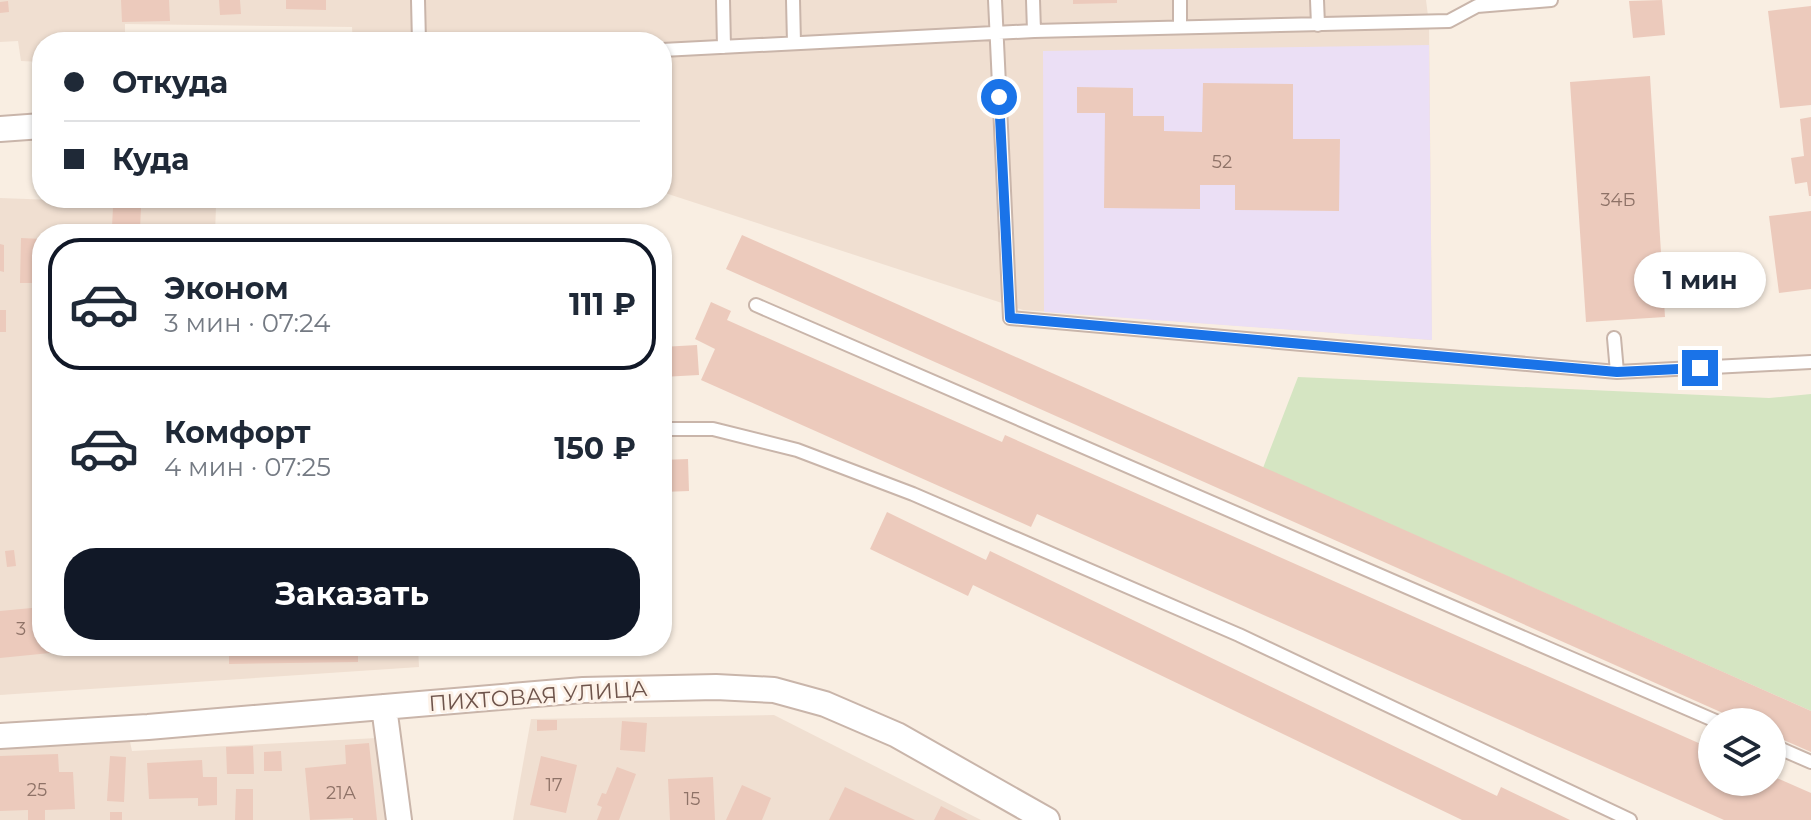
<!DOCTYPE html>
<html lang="ru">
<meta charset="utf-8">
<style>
:root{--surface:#fff;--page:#f6f6f7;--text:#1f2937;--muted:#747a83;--line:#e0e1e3;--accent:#111827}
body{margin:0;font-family:Montserrat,sans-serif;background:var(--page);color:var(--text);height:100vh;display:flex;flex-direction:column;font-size:30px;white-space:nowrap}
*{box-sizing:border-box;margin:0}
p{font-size:26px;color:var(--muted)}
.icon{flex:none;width:44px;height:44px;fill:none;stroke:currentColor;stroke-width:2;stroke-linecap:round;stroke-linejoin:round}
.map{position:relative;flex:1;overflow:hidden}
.panel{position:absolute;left:32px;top:224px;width:640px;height:432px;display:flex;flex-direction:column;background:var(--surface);border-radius:32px;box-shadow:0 2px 6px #0004}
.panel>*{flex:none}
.hud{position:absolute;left:32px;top:32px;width:640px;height:176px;border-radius:32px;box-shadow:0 2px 6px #0004;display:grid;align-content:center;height:176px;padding:0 32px;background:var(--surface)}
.controls{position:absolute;left:1698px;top:708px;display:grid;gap:16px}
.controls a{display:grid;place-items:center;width:88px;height:88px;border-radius:50%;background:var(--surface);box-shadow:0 2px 6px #0004;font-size:40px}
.end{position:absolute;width:36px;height:36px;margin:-18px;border:10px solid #1a73e8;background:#fff;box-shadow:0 0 0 4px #fff}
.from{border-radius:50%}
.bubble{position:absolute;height:56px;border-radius:28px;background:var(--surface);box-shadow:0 2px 6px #0004;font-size:26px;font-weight:700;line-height:56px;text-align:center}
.hud b{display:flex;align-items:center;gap:28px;height:76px;font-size:30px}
.hud b+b{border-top:2px solid var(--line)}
.hud i{width:20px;height:20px;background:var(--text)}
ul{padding:14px 0 0;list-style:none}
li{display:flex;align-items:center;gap:24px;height:132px;margin:0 16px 12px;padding:0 16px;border:4px solid transparent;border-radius:32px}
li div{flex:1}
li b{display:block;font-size:30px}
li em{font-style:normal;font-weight:700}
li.active{border-color:var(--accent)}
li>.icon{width:72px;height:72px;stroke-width:1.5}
.action{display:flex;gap:16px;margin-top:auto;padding:16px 32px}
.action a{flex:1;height:92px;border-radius:32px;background:var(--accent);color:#fff;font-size:32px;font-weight:700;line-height:92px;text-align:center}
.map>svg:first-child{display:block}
.residential{fill:#f0dfd1}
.education{fill:#ebdff5}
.green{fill:#d5e5c2}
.building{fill:#eccabc}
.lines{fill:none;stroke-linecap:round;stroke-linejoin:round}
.service-casing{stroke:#c9b5aa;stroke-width:16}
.minor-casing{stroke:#c9b5aa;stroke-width:28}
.service{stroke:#fff;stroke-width:12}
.minor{stroke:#fff;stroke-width:24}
.route{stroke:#1a73e8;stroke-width:10}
.labels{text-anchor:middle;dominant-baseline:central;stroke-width:6;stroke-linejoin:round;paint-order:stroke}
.number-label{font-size:18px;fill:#8e7267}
.street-label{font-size:22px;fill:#6e544b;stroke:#fdf2e8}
</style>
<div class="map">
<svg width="1811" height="820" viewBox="0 0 1811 820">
<rect width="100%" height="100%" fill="#f9eee2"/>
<path class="residential" d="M0,0H1426L1429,24L1432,340L1023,310L662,192V42H353L352,27L125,24V42H42V62L21,61L18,41L0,42Z
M0,198L216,206L215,234H42V646H418L419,667L0,695Z
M774,715L981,820H513L531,719Z
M129,737L132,751L377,738L387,820H0V749Z"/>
<path class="education" d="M1429,45L1432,340L1044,312L1043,51Z"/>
<path class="green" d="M1298,377L1769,398L1811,394V711L1263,468Z"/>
<path class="building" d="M121,0H169L170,21L122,22Z
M219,0H240L241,14L220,15Z
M286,0H326V10L286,9Z
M1073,0H1117V3L1073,4Z
M1662,0L1665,35L1633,38L1629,1Z
M8,1L9,12L0,13V2Z
M1811,6V105L1780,108L1768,11Z
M1650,76L1665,317L1586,322L1570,82Z
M1203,83L1293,84V139H1340L1339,211L1235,210V185H1200V209L1104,208L1105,113H1077V87L1133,88V116H1164V131L1202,132Z
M1811,117V196H1809L1807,182L1795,184L1791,158L1804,156L1800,119Z
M113,207L141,208L140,229L112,227Z
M1811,211V289L1779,293L1769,216Z
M742,235L1811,711V752L1772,735V722H1743L726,269Z
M21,238L42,239V283H20Z
M0,244L4,245V272L0,271Z
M711,302L731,311L727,320L1002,442L1005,435L1712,749V782H1772V776L1811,793V820H1724L1037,514L1031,527L701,380L715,349L695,339Z
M0,310H6V332H0Z
M697,345L699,375L662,377V347Z
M688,459L689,491L662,492V460Z
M887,512L986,560L990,551L1497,796L1501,787L1570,820H1462L973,585L968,596L870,549Z
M37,539H42V564H39Z
M14,550L16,566L7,567L5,551Z
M42,607V646H60V652L0,658V611Z
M229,646H358V662L229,664Z
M537,720H557V730L537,731Z
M622,721L647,723L645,752L620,750Z
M369,743L377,820H353V818L310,820L305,768L346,764L345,745Z
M253,746L254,774H227L226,747Z
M281,751L282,771H264V752Z
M58,754L59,772H73L75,809L45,810V820H28V810L0,811V756Z
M110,756L126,757L124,802L107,801Z
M541,756L577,765L566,813L530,805Z
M202,760L203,777H217V805L198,806V798L149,799L147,763Z
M617,767L636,774L619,820H597L602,807L597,805L602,793L606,794Z
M713,777L715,820H670L668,779Z
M742,785L771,798L762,820H726Z
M845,787L915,820H829Z
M236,789H253V820H235Z
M941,806L968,820H934Z
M110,812H122V820H110Z"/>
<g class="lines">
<defs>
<path id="service" d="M418,0L419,42
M723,0L724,47
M793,0L794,43
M995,0L1010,318L1617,372
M1033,0L1034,31
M1180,0V27
M1317,0L1318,25
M662,50L1034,31L1449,21L1477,6L1551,0
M756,305L1718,722
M1614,338L1617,372L1811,362
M662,429H713L797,450L913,494L1239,635L1630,820
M1772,745L1811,762"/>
<path id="minor" d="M0,129L42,126
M384,707L399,820
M0,736L148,727L583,690L716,687L774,690L825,704L897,735L1047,820"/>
</defs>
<use href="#service" class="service-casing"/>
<use href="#minor" class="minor-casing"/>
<use href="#service" class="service"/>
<use href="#minor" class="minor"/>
</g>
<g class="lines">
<path class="route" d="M999,97L1010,318L1617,372L1700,368"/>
</g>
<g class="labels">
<g class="number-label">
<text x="1222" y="162">52</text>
<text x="1618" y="200">34Б</text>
<text x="21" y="629">3</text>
<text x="554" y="785">17</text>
<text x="37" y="790">25</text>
<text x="341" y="793">21А</text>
<text x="692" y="799">15</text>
</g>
<g class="street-label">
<text transform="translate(538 696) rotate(-4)">ПИХТОВАЯ УЛИЦА</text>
</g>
</g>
</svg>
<div class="controls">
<a><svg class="icon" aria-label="layers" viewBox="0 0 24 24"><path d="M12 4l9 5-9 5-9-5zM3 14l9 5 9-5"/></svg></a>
</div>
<i class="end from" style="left:999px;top:97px"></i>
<i class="end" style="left:1700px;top:368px"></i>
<div class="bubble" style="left:1634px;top:252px;width:132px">1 мин</div>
<div class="hud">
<b><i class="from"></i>Откуда</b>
<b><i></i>Куда</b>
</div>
<section class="panel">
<ul>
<li class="active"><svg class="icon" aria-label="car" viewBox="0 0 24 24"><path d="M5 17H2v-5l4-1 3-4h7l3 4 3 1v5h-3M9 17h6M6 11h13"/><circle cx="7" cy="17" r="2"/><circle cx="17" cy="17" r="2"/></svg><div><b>Эконом</b><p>3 мин · 07:24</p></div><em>111 ₽</em></li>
<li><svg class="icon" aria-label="car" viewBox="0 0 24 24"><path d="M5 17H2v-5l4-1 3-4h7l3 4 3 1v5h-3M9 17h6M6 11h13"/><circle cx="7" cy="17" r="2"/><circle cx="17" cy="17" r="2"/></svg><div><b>Комфорт</b><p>4 мин · 07:25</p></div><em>150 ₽</em></li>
</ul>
<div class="action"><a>Заказать</a></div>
</section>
</div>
